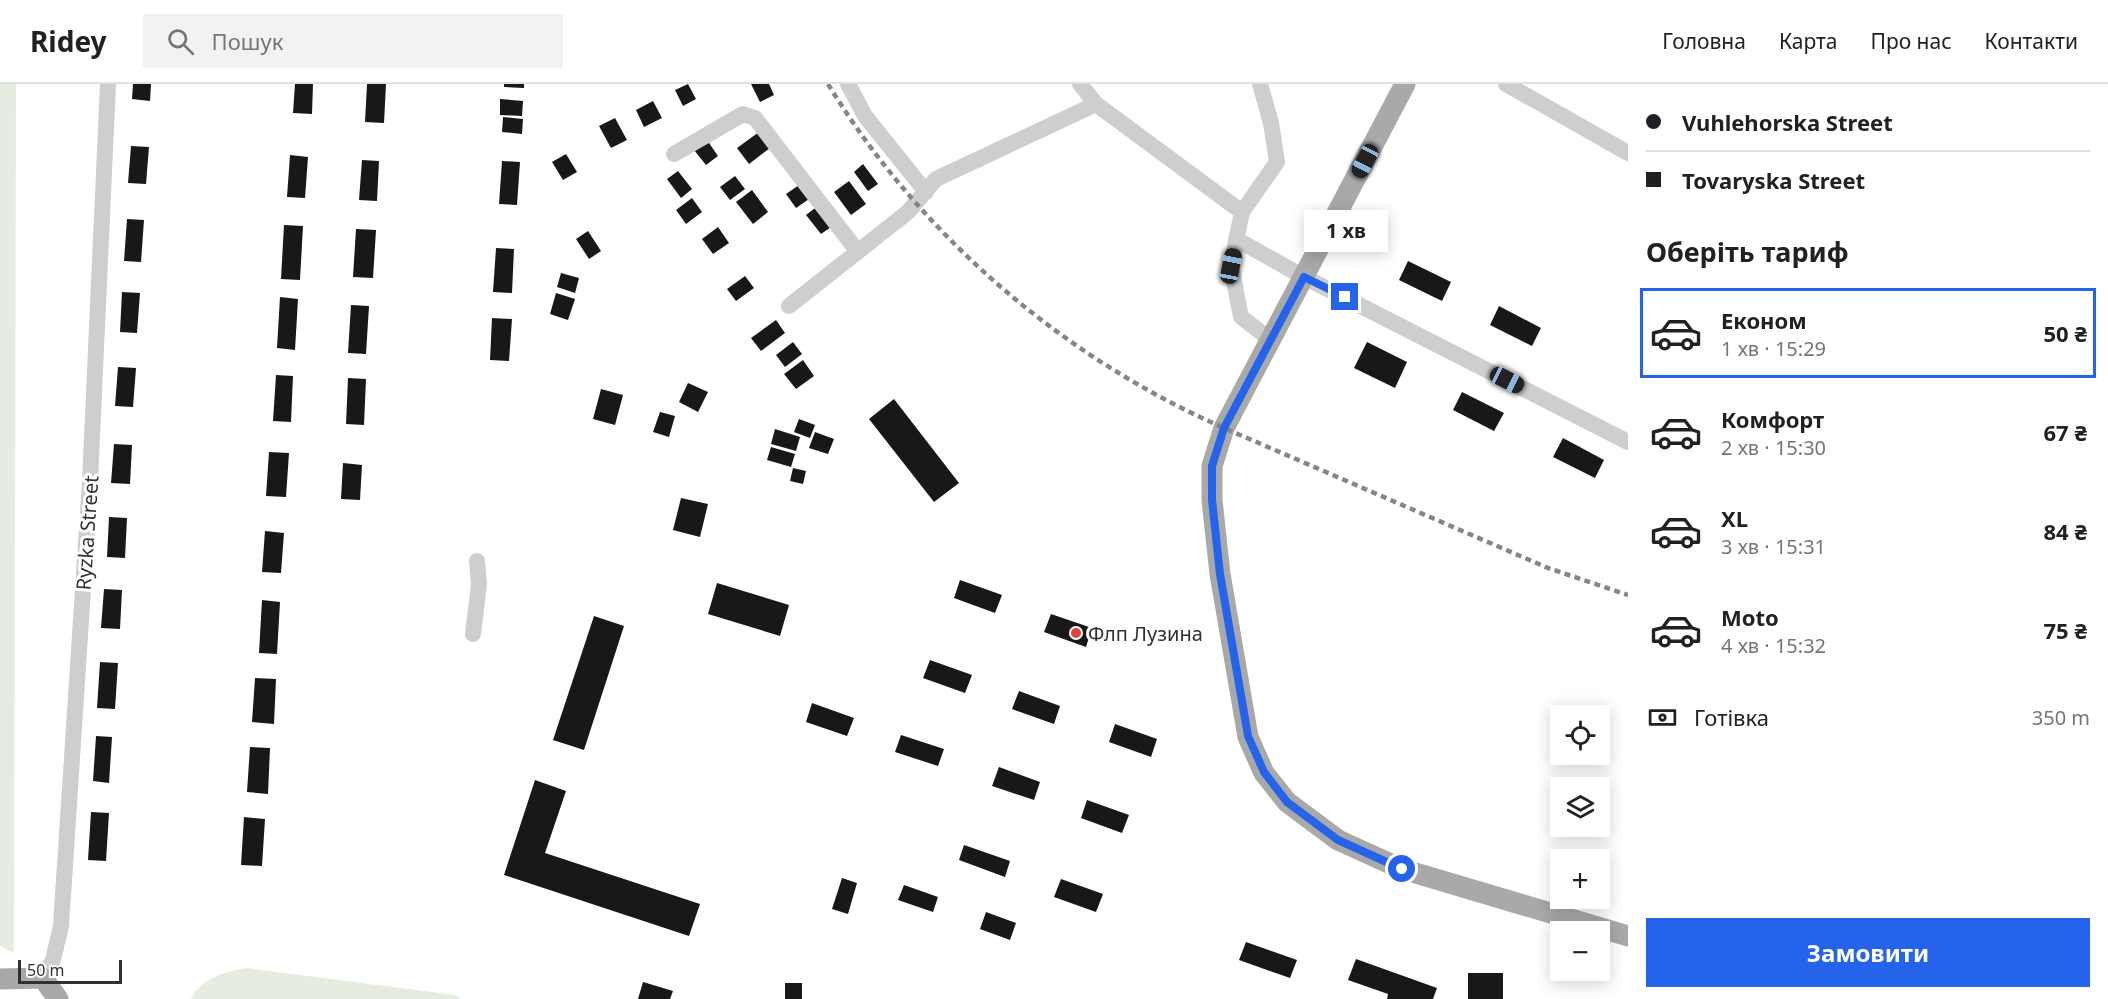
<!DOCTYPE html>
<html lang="uk">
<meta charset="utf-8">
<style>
:root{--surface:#fff;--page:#f2f2f2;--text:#202124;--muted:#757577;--line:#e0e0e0;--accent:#2563eb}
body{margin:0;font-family:"Noto Sans",sans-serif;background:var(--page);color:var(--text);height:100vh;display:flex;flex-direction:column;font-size:22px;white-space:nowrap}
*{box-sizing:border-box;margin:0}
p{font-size:20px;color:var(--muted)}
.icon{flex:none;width:33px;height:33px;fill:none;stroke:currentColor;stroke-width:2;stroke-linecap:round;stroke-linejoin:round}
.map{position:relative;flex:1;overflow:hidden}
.details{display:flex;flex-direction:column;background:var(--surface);width:480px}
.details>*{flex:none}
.hud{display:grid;align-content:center;height:132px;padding:0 18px;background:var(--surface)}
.buttons{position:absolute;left:1550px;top:621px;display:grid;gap:12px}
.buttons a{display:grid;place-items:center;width:60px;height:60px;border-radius:0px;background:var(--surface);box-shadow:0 3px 15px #0003;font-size:30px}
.scale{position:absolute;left:18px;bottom:15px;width:104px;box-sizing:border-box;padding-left:6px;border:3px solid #313131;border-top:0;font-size:16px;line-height:21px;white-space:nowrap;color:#313131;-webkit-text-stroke:4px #fff;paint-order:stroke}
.end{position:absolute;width:27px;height:27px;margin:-14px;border:8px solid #2563eb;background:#fff;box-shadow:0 0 0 3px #fff}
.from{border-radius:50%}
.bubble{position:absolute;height:42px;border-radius:0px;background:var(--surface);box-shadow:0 3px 15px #0003;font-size:20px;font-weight:700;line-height:42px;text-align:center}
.car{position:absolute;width:18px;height:36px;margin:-18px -9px;border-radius:8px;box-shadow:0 0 4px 2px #0007;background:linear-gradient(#222 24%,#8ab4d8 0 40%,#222 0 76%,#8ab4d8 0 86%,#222 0)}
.hud b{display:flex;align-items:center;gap:21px;height:57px;font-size:22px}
.hud b+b{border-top:2px solid var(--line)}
.hud i{width:15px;height:15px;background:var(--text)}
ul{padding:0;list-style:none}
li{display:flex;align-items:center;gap:18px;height:90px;margin:0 12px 9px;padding:0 6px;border:3px solid transparent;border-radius:0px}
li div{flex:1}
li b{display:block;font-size:22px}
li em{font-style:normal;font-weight:700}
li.active{border-color:var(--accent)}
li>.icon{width:54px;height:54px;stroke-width:1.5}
h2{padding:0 18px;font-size:27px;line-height:72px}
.pay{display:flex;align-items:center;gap:15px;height:66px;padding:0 18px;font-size:22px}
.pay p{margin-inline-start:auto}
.button{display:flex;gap:12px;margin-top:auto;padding:12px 18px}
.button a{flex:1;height:69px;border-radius:0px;background:var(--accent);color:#fff;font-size:24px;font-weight:700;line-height:69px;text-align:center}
header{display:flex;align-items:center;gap:36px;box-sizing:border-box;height:84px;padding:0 30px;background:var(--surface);border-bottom:2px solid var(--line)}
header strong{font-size:28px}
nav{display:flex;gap:33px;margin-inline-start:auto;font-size:21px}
.search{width:420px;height:54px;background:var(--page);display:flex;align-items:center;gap:15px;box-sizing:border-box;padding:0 21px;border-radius:0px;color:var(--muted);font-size:22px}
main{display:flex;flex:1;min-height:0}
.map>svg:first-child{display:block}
.green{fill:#e6ede0}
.building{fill:#181818}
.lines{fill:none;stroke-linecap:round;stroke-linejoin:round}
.minor{stroke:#cecece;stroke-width:16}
.major{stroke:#a9a9a9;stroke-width:21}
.rail{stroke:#868686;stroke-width:4.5;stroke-dasharray:6 4.5;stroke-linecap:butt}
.route{stroke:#2563eb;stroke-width:8}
.poi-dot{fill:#db4540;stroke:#fff;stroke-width:2}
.labels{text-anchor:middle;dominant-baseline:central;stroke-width:6;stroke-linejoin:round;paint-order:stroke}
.street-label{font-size:20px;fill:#313131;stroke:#fff}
.poi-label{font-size:20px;fill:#313131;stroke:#fff;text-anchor:start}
</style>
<header>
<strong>Ridey</strong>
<div class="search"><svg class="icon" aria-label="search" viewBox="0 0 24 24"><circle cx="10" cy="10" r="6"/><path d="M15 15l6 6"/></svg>Пошук</div>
<nav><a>Головна</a><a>Карта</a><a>Про нас</a><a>Контакти</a></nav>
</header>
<main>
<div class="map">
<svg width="1628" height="915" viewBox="0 0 1628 915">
<rect width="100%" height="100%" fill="#fff"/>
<path class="green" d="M0,0H16L14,869L0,862Z
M246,884L455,911L461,915H191C202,894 224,888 246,884Z"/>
<path class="building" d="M133,0H151L150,17L132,15Z
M295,0H313L312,30L293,29Z
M367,0H386L384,39L365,38Z
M504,0H524V4L504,3Z
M688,0L696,15L683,22L675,6Z
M751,0H769L774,11L760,18Z
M500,15L523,17L522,32L500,31Z
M653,17L662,34L644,43L636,26Z
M503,33L523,35L522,50L502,48Z
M615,34L627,56L611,64L599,42Z
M759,48L770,64L749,80L737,64Z
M707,56L718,72L706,81L694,66Z
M131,62L149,63L146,100L128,99Z
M566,70L577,88L563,96L552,78Z
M290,71L308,73L305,114L287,113Z
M362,76L379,77L377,117L359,116Z
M502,77L520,78L517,121L499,120Z
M863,80L878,100L868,107L854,88Z
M678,87L692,105L681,114L667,95Z
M735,92L745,105L730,116L720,103Z
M849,97L866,120L851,131L834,108Z
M802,99L812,113L796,124L786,110Z
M752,106L768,128L753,140L736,118Z
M692,114L702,128L686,140L676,126Z
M819,121L834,141L821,150L806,131Z
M127,135L144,136L141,178L124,177Z
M284,141L303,142L300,196L281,195Z
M718,143L729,159L713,170L702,155Z
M356,145L376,146L373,194L353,193Z
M588,147L601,167L589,175L576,155Z
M496,164L514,165L512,209L493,208Z
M1408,177L1451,198L1442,217L1399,196Z
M561,189L579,194L575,209L557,203Z
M745,192L754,204L736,217L727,205Z
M122,208L140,209L137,249L120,248Z
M556,209L575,215L568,236L550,230Z
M280,213L298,215L295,266L277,264Z
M351,221L369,222L366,270L348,269Z
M1499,222L1541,244L1532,262L1490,241Z
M492,234L512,235L509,277L490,276Z
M776,236L785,249L761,267L751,254Z
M793,258L802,270L785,283L776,271Z
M1367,258L1407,278L1395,304L1354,284Z
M803,276L814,292L796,305L784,290Z
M118,283L136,284L133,323L115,322Z
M276,291L293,292L291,338L273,337Z
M348,294L366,295L364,341L346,340Z
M688,299L708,308L698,328L679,318Z
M601,305L623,311L615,341L593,335Z
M1462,308L1504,329L1494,347L1453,326Z
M894,315L959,399L934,418L869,335Z
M660,328L675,332L669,353L653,348Z
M799,335L815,341L810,354L794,348Z
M775,345L800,353L796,367L771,360Z
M815,348L834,355L828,370L809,364Z
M1563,354L1604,376L1595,394L1553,373Z
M114,360L132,361L130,400L111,399Z
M771,363L795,370L791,383L767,376Z
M269,368L289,369L286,413L266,412Z
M343,379L362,381L360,416L341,415Z
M793,384L806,387L803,400L790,397Z
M681,414L708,420L700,453L673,446Z
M109,433L127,434L125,474L107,473Z
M265,447L284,449L281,489L262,488Z
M960,496L1002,511L995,529L954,514Z
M717,499L789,521L780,552L708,530Z
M104,505L122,506L120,545L101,544Z
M262,516L280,518L277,570L259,569Z
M1051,530L1092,544L1086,563L1044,548Z
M594,532L624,542L584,666L553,656Z
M930,576L972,591L965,609L923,594Z
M100,578L118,579L115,625L97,624Z
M255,594L276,595L274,640L252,638Z
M1019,607L1060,622L1054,640L1012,625Z
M812,619L854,634L847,652L806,638Z
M1115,640L1157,655L1151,673L1109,658Z
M901,651L944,665L938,682L895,668Z
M96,652L112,653L109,699L93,697Z
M250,663L270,664L268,710L247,708Z
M999,683L1040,698L1034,716L992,702Z
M535,696L566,707L545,769L700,820L689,852L504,791Z
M1087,716L1129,731L1122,749L1081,734Z
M91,728L109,729L106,777L88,776Z
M244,733L265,735L262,782L241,781Z
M964,761L1010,777L1005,793L959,776Z
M842,794L857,799L848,830L832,825Z
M1061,795L1103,810L1096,828L1054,813Z
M904,801L938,813L933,828L898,816Z
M986,828L1016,839L1010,856L980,845Z
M1246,858L1297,876L1290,894L1239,876Z
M1356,875L1437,904L1433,915H1387L1388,910L1348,896Z
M1468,889H1503V915H1468Z
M643,898L673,907L670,915H638Z
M785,899H802V915H785Z"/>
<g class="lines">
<path class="minor" d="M848,0L865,32L926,108
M1080,0L1096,20
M1260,0L1271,39L1277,78L1242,128L1231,182L1241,233L1271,256
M1506,0L1628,69
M674,70L743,30L755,34L858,168
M1236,155L1304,193L1628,358
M789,222L908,128L936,95L1096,20L1242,128
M473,550L479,500L477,477
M43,894L53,876L61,842L90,398L108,0"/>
<path class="major" d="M1405,0L1224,344L1212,382V416L1220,490L1248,653L1264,689L1287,718L1338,756L1402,785L1628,852
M0,895L43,894L58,915"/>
<path class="rail" d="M828,0C920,151 1062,273 1224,344L1548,484L1628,511"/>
</g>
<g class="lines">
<path class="route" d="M1345,213L1304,193L1224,344L1212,382V416L1220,490L1248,652L1264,688L1287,718L1338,756L1402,785"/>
</g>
<circle class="poi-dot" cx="1076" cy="549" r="6"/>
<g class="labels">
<g class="street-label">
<text transform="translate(87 449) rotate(-86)">Ryzka Street</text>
</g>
<g class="poi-label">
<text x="1088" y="549">Флп Лузина</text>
</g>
</g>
</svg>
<div class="buttons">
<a><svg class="icon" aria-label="locate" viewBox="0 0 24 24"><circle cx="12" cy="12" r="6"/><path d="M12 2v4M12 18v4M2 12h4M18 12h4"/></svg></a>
<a><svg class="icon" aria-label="layers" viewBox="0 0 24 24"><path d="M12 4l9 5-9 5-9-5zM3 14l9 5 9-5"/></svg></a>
<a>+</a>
<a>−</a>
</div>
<div class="scale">50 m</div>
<i class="end from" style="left:1402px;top:785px"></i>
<i class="end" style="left:1345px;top:213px"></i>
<div class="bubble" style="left:1304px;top:126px;width:84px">1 хв</div>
<i class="car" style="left:1365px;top:77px;rotate:208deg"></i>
<i class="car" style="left:1231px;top:182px;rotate:11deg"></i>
<i class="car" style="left:1507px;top:296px;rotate:117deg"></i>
</div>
<section class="details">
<div class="hud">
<b><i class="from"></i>Vuhlehorska Street</b>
<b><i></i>Tovaryska Street</b>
</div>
<h2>Оберіть тариф</h2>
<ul>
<li class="active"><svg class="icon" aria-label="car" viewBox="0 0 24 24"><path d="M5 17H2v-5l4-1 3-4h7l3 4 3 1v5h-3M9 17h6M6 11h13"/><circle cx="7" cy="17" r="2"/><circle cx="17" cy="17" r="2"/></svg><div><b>Економ</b><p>1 хв · 15:29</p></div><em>50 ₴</em></li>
<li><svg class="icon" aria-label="car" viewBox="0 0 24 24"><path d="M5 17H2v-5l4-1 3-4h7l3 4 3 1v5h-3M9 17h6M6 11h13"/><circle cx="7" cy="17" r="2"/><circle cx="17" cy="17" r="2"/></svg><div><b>Комфорт</b><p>2 хв · 15:30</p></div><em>67 ₴</em></li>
<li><svg class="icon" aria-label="car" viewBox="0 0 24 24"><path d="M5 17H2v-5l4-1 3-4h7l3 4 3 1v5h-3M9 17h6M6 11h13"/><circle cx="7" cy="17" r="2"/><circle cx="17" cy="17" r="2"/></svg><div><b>XL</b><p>3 хв · 15:31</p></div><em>84 ₴</em></li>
<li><svg class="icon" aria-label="car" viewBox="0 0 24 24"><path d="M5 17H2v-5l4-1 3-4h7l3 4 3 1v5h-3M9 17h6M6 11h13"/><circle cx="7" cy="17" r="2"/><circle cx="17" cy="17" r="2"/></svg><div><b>Moto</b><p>4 хв · 15:32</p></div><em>75 ₴</em></li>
</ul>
<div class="pay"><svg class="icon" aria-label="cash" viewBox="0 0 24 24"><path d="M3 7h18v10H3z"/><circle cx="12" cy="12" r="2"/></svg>Готівка<p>350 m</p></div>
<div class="button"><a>Замовити</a></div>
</section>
</main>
